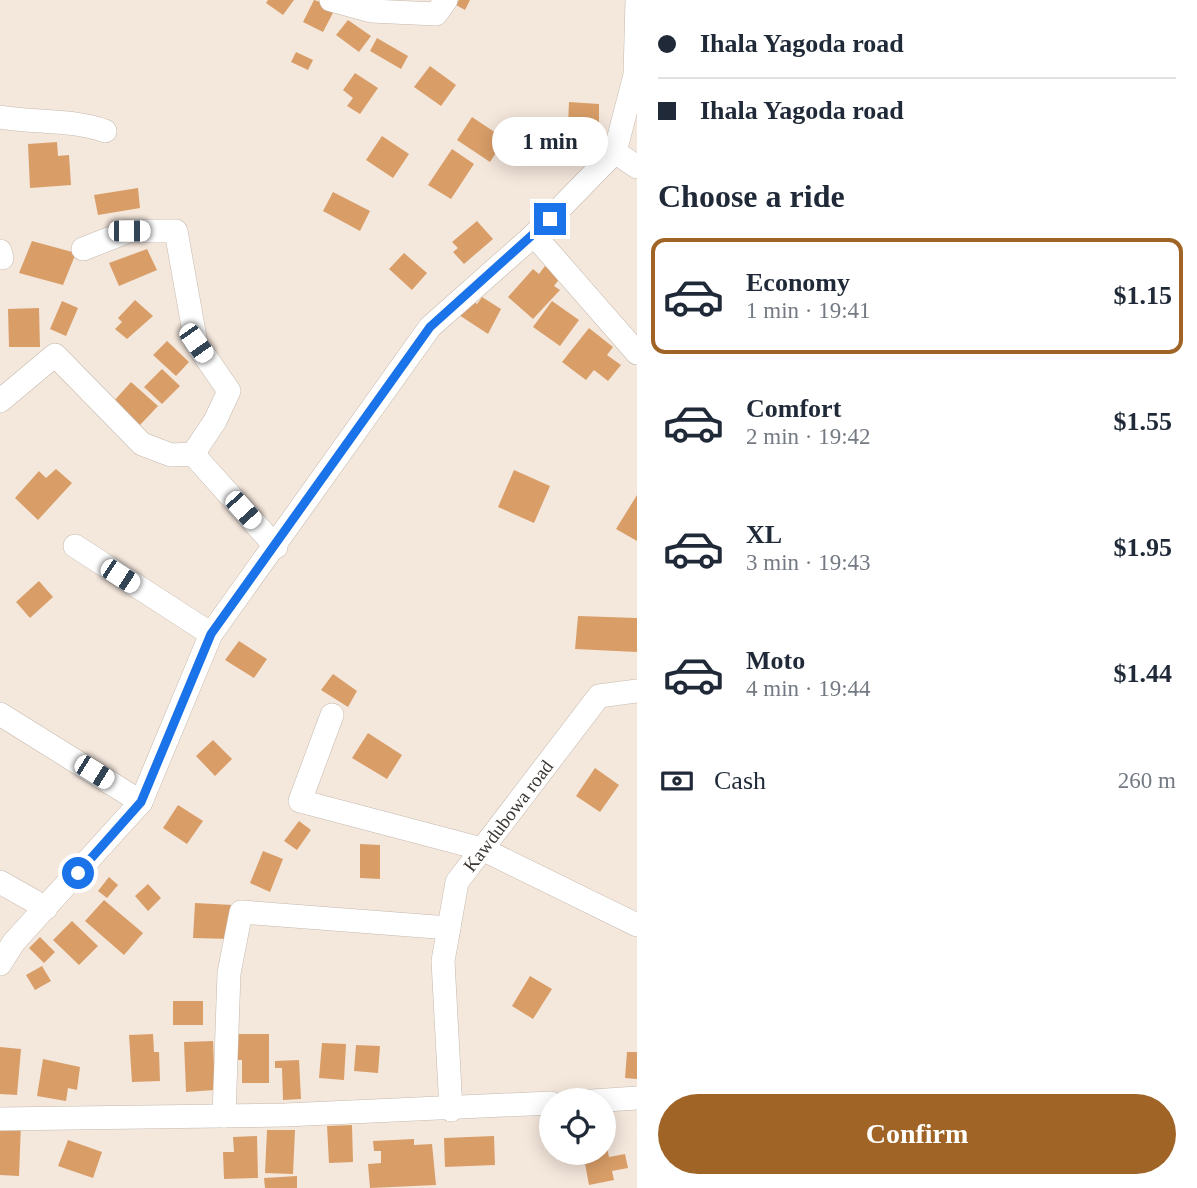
<!DOCTYPE html>
<meta charset="utf-8">
<style>
:root{--surface:#fff;--page:#f6f6f7;--text:#1f2937;--muted:#747a83;--line:#e0e1e3;--accent:#a06426}
body{margin:0;font-family:Georgia,serif;background:var(--page);color:var(--text);height:100vh;display:flex;flex-direction:column;font-size:26px;white-space:nowrap}
*{box-sizing:border-box;margin:0}
p{font-size:23px;color:var(--muted)}
.icon{flex:none;width:38px;height:38px;fill:none;stroke:currentColor;stroke-width:2;stroke-linecap:round;stroke-linejoin:round}
.map{position:relative;flex:1;overflow:hidden}
.side{display:flex;flex-direction:column;background:var(--surface);width:560px}
.side>*{flex:none}
.guide{display:grid;align-content:center;height:154px;padding:0 21px;background:var(--surface)}
.controls{position:absolute;left:539px;top:1088px;display:grid;gap:14px}
.controls a{display:grid;place-items:center;width:77px;height:77px;border-radius:50%;background:var(--surface);box-shadow:0 4px 18px #0003;font-size:35px}
.end{position:absolute;width:32px;height:32px;margin:-16px;border:9px solid #1a73e8;background:#fff;box-shadow:0 0 0 4px #fff}
.from{border-radius:50%}
.bubble{position:absolute;height:49px;border-radius:24px;background:var(--surface);box-shadow:0 4px 18px #0003;font-size:23px;font-weight:600;line-height:49px;text-align:center}
.car{position:absolute;width:21px;height:42px;margin:-21px -10px;border-radius:9px;box-shadow:0 0 5px 2px #0007;background:linear-gradient(#fff 24%,#345 0 40%,#fff 0 76%,#345 0 86%,#fff 0)}
.guide b{display:flex;align-items:center;gap:24px;height:66px;font-size:26px}
.guide b+b{border-top:2px solid var(--line)}
.guide i{width:18px;height:18px;background:var(--text)}
ul{padding:0;list-style:none}
li{display:flex;align-items:center;gap:21px;height:116px;margin:0 14px 10px;padding:0 7px;border:4px solid transparent;border-radius:14px}
li div{flex:1}
li b{display:block;font-size:26px}
li em{font-style:normal;font-weight:600}
li.current{border-color:var(--accent)}
li>.icon{width:63px;height:63px;stroke-width:1.5}
h2{padding:0 21px;font-size:32px;line-height:84px}
.pay{display:flex;align-items:center;gap:18px;height:77px;padding:0 21px;font-size:26px}
.pay p{margin-inline-start:auto}
.cta{display:flex;gap:14px;margin-top:auto;padding:14px 21px}
.cta a{flex:1;height:80px;border-radius:42px;background:var(--accent);color:#fff;font-size:28px;font-weight:600;line-height:80px;text-align:center}
main{display:flex;flex:1;min-height:0}
.map>svg:first-child{display:block}
.building{fill:#d99e68}
.lines{fill:none;stroke-linecap:round;stroke-linejoin:round}
.minor-casing{stroke:#c5b9ae;stroke-width:24}
.minor{stroke:#fff;stroke-width:23}
.route{stroke:#1a73e8;stroke-width:9}
.labels{text-anchor:middle;dominant-baseline:central;stroke-width:6;stroke-linejoin:round;paint-order:stroke}
.street-label{font-size:19px;fill:#3d3834;stroke:#fff5ec}
</style>
<main>
<div class="map">
<svg width="637" height="1188" viewBox="0 0 637 1188">
<rect width="100%" height="100%" fill="#f4e7dc"/>
<path class="building" d="M268,0H294L283,15L266,3Z
M314,0L336,7L323,32L303,22Z
M459,0H470L465,10L456,5Z
M348,20L371,36L359,52L336,35Z
M377,38L408,56L401,69L370,51Z
M296,52L313,60L308,70L291,62Z
M430,66L456,85L441,106L414,87Z
M355,73L378,88L360,114L347,106L353,98L343,90Z
M569,102L599,104V127L568,126Z
M472,117L505,139L490,162L457,140Z
M543,123H564V128L582,129V150L543,149Z
M382,136L409,154L393,178L366,160Z
M57,142L58,156L69,155L71,185L30,188L28,144Z
M452,149L474,164L451,199L428,185Z
M138,188L140,208L98,215L94,195Z
M333,192L370,211L360,231L323,211Z
M477,221L493,239L464,264L453,252L458,248L452,242Z
M32,241L76,253L63,285L19,273Z
M147,249L157,270L119,286L109,263Z
M404,253L427,273L412,290L389,269Z
M545,266L560,278L554,286L560,290L533,319L508,297L533,269L539,274Z
M467,297L477,304L482,297L501,309L488,334L456,313Z
M135,300L153,316L127,339L115,329L122,322L118,318Z
M62,301L78,308L66,336L50,329Z
M552,301L579,320L560,346L533,327Z
M39,308L40,347H9L8,309Z
M589,328L613,347L607,355L621,365L608,381L594,370L586,380L562,362Z
M167,341L189,362L176,376L153,355Z
M162,369L180,386L162,404L144,387Z
M131,382L158,406L140,425L113,402Z
M56,469L72,483L38,520L15,498L39,471L46,478Z
M514,470L550,486L534,523L498,507Z
M637,495V541L616,529Z
M39,581L53,597L30,618L16,602Z
M578,616L637,618V652L575,649Z
M239,641L267,659L254,678L225,660Z
M333,674L357,691L348,707L321,690Z
M368,733L402,755L387,779L352,758Z
M213,740L232,759L215,776L196,756Z
M595,768L619,785L600,812L576,796Z
M178,805L203,821L187,844L163,828Z
M299,821L311,830L297,850L284,841Z
M360,844L380,845V879L360,878Z
M263,851L283,859L270,892L250,883Z
M109,877L118,885L107,898L98,891Z
M148,884L161,898L148,911L135,896Z
M104,900L143,933L124,955L85,921Z
M195,903L233,905L231,939L193,938Z
M72,921L98,946L79,965L53,940Z
M40,937L55,952L44,963L29,948Z
M42,966L51,981L35,990L26,975Z
M530,976L552,989L533,1019L512,1006Z
M173,1001H203V1025H173Z
M153,1034L154,1052H159L160,1081L132,1082L129,1035Z
M231,1034H269V1083H242V1060H232Z
M213,1041L215,1090L186,1092L184,1042Z
M322,1043L346,1044L344,1080L319,1078Z
M356,1045L380,1046L378,1073L354,1071Z
M0,1047L21,1049L17,1095L0,1094Z
M627,1052H637V1079L625,1078Z
M43,1059L80,1067L77,1090L68,1088L66,1101L37,1096Z
M299,1060L301,1099L283,1100L282,1068H275V1061Z
M0,1122L21,1123L19,1176L0,1175Z
M352,1125L353,1162L329,1163L327,1126Z
M267,1130H295L293,1174L265,1173Z
M604,1134L609,1157L625,1154L628,1168L612,1171L614,1180L589,1185L583,1153H604Z
M257,1136L258,1178L224,1179L223,1152H234L233,1137Z
M494,1136L495,1165L445,1167L444,1138Z
M414,1139V1145L432,1144L436,1185L370,1188L368,1164L381,1163V1151H374L373,1141Z
M68,1140L102,1152L93,1178L58,1166Z
M297,1176V1188H265L264,1178Z"/>
<g class="lines">
<defs>
<g id="minor">
<path d="M331,0L371,11L436,14L446,0"/>
<path d="M0,117C35,123 71,119 105,131"/>
<path d="M615,152L637,167"/>
<path d="M534,235L637,353"/>
<path d="M83,249L129,231H176L196,343L229,391L215,421L193,454"/>
<path d="M0,251L2,258"/>
<path d="M0,401L55,355L142,444L171,455L193,454L276,547"/>
<path d="M75,546L211,634"/>
<path d="M0,714L141,802"/>
<path d="M332,715L300,801L482,849L637,925"/>
<path d="M0,882L46,908"/>
<path d="M0,964L14,942L141,802L211,634L430,327L534,235L615,152L635,75L637,0"/>
<path d="M592,1101L637,1098"/>
<path id="s1" d="M451,1110L443,961L457,882L599,696L637,691"/>
<path d="M224,1116L229,973L241,912L449,928"/>
<path d="M0,1119L285,1115L551,1103"/>
</g>
</defs>
<use href="#minor" class="minor-casing"/>
<use href="#minor" class="minor"/>
</g>
<g class="lines">
<path class="route" d="M78,873L141,802L211,634L430,327L550,219"/>
</g>
<g class="labels">
<g class="street-label">
<text stroke="none"><textPath href="#s1" startOffset="313">Kawdubowa road</textPath></text>
</g>
</g>
</svg>
<div class="controls">
<a><svg class="icon" aria-label="locate" viewBox="0 0 24 24"><circle cx="12" cy="12" r="6"/><path d="M12 2v4M12 18v4M2 12h4M18 12h4"/></svg></a>
</div>
<i class="end from" style="left:78px;top:873px"></i>
<i class="end" style="left:550px;top:219px"></i>
<div class="bubble" style="left:492px;top:117px;width:116px">1 min</div>
<i class="car" style="left:129px;top:231px;rotate:90deg"></i>
<i class="car" style="left:196px;top:343px;rotate:145deg"></i>
<i class="car" style="left:243px;top:510px;rotate:138deg"></i>
<i class="car" style="left:120px;top:576px;rotate:123deg"></i>
<i class="car" style="left:94px;top:772px;rotate:122deg"></i>
</div>
<section class="side">
<div class="guide">
<b><i class="from"></i>Ihala Yagoda road</b>
<b><i></i>Ihala Yagoda road</b>
</div>
<h2>Choose a ride</h2>
<ul>
<li class="current"><svg class="icon" aria-label="car" viewBox="0 0 24 24"><path d="M5 17H2v-5l4-1 3-4h7l3 4 3 1v5h-3M9 17h6M6 11h13"/><circle cx="7" cy="17" r="2"/><circle cx="17" cy="17" r="2"/></svg><div><b>Economy</b><p>1 min · 19:41</p></div><em>$1.15</em></li>
<li><svg class="icon" aria-label="car" viewBox="0 0 24 24"><path d="M5 17H2v-5l4-1 3-4h7l3 4 3 1v5h-3M9 17h6M6 11h13"/><circle cx="7" cy="17" r="2"/><circle cx="17" cy="17" r="2"/></svg><div><b>Comfort</b><p>2 min · 19:42</p></div><em>$1.55</em></li>
<li><svg class="icon" aria-label="car" viewBox="0 0 24 24"><path d="M5 17H2v-5l4-1 3-4h7l3 4 3 1v5h-3M9 17h6M6 11h13"/><circle cx="7" cy="17" r="2"/><circle cx="17" cy="17" r="2"/></svg><div><b>XL</b><p>3 min · 19:43</p></div><em>$1.95</em></li>
<li><svg class="icon" aria-label="car" viewBox="0 0 24 24"><path d="M5 17H2v-5l4-1 3-4h7l3 4 3 1v5h-3M9 17h6M6 11h13"/><circle cx="7" cy="17" r="2"/><circle cx="17" cy="17" r="2"/></svg><div><b>Moto</b><p>4 min · 19:44</p></div><em>$1.44</em></li>
</ul>
<div class="pay"><svg class="icon" aria-label="cash" viewBox="0 0 24 24"><path d="M3 7h18v10H3z"/><circle cx="12" cy="12" r="2"/></svg>Cash<p>260 m</p></div>
<div class="cta"><a>Confirm</a></div>
</section>
</main>
